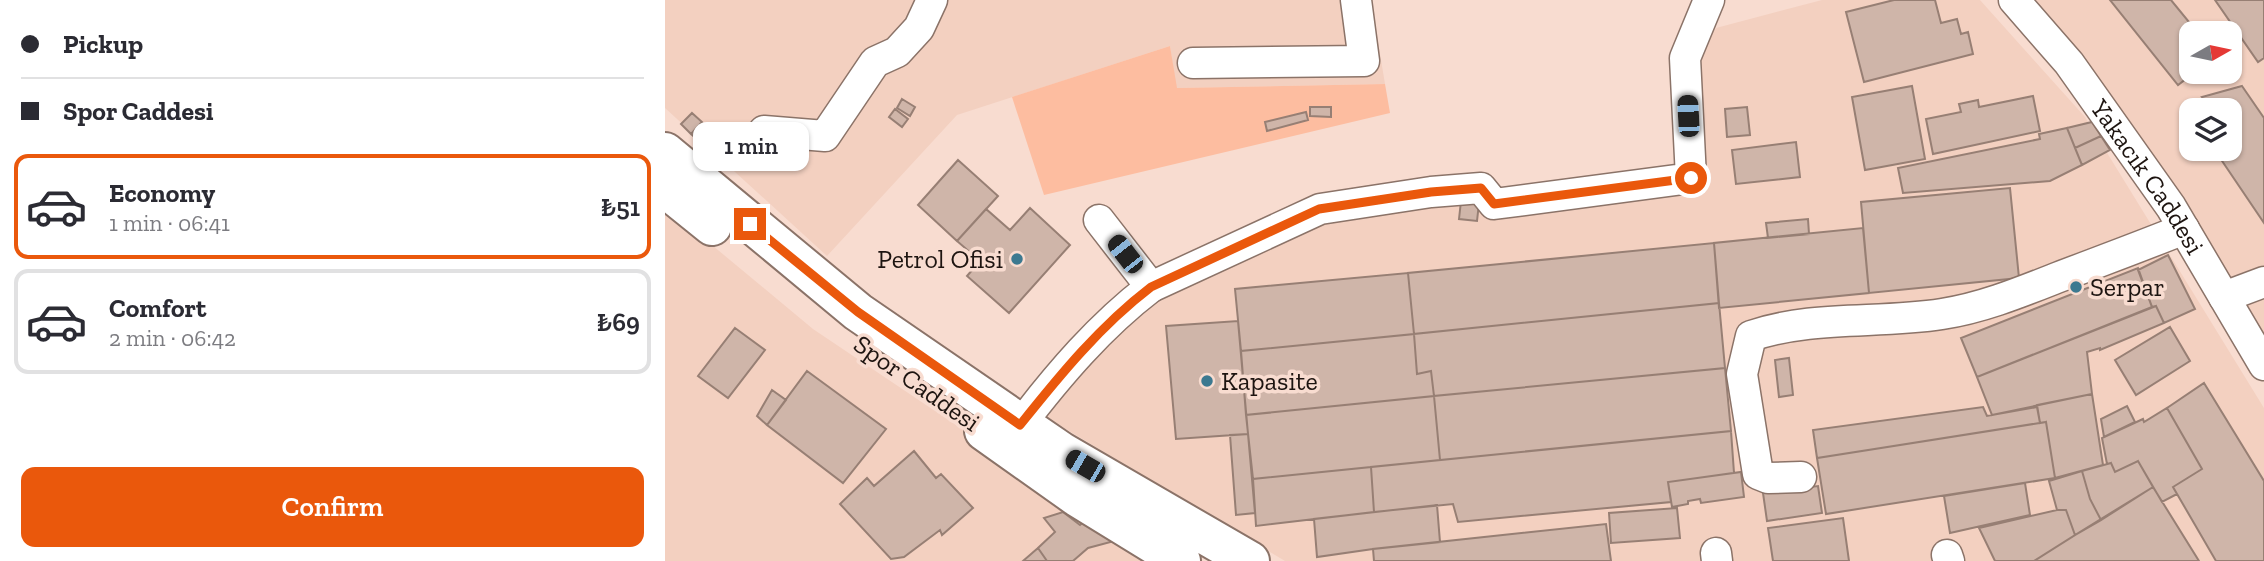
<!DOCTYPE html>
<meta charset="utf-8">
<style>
:root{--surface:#fff;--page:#f7f7f7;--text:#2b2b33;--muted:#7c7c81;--line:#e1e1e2;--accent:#ea580c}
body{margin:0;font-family:"Zilla Slab",serif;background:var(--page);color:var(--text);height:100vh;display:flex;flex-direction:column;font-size:26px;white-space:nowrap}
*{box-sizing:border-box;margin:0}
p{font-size:23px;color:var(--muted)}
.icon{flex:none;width:38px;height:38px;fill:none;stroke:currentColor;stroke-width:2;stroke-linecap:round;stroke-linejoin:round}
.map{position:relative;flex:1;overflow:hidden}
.side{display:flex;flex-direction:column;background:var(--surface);width:665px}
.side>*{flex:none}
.banner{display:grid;align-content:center;height:154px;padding:0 21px;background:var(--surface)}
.needle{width:46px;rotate:81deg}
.tools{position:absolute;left:1514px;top:21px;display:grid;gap:14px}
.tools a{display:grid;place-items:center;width:63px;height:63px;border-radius:14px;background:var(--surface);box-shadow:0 2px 5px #0004;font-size:35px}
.end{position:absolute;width:32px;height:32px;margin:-16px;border:9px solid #ea580c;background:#fff;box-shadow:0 0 0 4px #fff}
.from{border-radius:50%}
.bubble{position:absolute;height:49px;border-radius:14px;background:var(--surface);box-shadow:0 2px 5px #0004;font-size:23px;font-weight:600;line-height:49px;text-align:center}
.car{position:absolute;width:21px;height:42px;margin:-21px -10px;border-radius:9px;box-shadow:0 0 5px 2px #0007;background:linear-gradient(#222 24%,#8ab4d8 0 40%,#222 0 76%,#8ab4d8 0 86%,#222 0)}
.banner b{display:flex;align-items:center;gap:24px;height:66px;font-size:26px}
.banner b+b{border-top:2px solid var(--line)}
.banner i{width:18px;height:18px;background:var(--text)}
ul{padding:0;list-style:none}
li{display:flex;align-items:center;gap:21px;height:105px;margin:0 14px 10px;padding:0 7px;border:4px solid var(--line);border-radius:14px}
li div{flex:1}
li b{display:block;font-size:26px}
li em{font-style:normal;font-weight:600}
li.current{border-color:var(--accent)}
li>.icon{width:63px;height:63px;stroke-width:1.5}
.primary-button{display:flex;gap:14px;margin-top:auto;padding:14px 21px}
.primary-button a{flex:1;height:80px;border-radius:14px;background:var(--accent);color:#fff;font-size:28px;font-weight:600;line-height:80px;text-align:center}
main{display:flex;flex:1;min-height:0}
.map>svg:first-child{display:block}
.built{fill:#f3d0c0;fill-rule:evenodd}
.green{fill:#fdbda0}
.building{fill:#cfb5a9;stroke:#977f74;stroke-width:2}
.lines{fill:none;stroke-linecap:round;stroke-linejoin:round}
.minor-casing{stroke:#8b7368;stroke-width:33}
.major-casing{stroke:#8b7368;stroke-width:42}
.minor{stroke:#fff;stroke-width:30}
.major{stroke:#fff;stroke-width:38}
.route{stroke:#ea580c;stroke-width:9}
.poi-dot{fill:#3c7990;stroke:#f8dcd0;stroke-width:2.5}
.labels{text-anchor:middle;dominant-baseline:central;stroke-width:7;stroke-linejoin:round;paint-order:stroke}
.street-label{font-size:26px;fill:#1d1410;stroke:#f8dcd0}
.poi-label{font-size:26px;fill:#1d1410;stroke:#f8dcd0;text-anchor:start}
</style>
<main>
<section class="side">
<div class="banner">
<b><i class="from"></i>Pickup</b>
<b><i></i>Spor Caddesi</b>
</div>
<ul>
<li class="current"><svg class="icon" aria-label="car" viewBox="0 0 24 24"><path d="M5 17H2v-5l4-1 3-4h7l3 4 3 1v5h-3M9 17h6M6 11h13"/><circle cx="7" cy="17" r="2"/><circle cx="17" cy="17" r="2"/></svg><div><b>Economy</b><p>1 min · 06:41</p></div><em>₺51</em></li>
<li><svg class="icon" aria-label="car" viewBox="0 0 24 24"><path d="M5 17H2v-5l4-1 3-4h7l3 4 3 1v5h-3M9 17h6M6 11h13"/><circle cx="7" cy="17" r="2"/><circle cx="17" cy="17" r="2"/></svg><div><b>Comfort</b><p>2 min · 06:42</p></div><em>₺69</em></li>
</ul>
<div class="primary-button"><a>Confirm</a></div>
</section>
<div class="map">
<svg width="1599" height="561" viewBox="0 0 1599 561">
<rect width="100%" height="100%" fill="#f8dcd0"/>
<path class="built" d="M0,0H706L720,84L511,88L505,46L292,115L162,256L0,108Z
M1157,0H1315L1420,117L1599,408V561H620L376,414L475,311L657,220L772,202L821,201L824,217L1035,190L1026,67L1051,28Z
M1364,0H1599V335L1420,58ZM1526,33H1564V72H1526ZM1526,110H1564V149H1526Z
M0,206L148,329L493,561H0Z"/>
<path class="green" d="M505,46L512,88L720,84L725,113L379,195L347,97Z"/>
<path class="building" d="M1229,0H1270L1276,23L1292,19L1296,34L1303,32L1308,54L1199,82L1181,12Z
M1445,0H1506L1533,33H1526V72H1530L1513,85Z
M1550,0H1599V58L1593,62Z
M1247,86L1260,159L1200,170L1187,97Z
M1577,86L1599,118V223L1549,149H1564V110H1550L1537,97Z
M1368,96L1375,131L1268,154L1261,119L1296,112L1294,104L1313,100L1314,107Z
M237,99L250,107L245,116L232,108Z
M645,107H666V117L645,116Z
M1082,107L1085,135L1062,137L1060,109Z
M230,109L243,119L237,127L224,117Z
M641,112L643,120L602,131L600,122Z
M27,113L37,122L26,134L16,124Z
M1427,122L1436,136L1410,148L1402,128Z
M34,126L50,140L43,149L26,134Z
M1402,128L1417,165L1385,181L1238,193L1233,168L1375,139L1374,134Z
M1436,136L1445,150L1417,165L1410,148Z
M1131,142L1135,177L1071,184L1067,150Z
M293,160L333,196L292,241L253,205Z
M1345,188L1354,278L1204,293L1196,202Z
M796,201L814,203L812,221L794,219Z
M365,208L405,245L344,313L302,276L315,261L292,241L321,209L345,230Z
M1143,219L1144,234L1103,238L1101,223Z
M1198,228L1204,293L1054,308L1049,243Z
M1049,243L1054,303L749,334L743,273Z
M1503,255L1530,309L1499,323L1491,306L1487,307L1473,270Z
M1473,268L1487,307L1312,377L1296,338Z
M743,273L749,334L576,351L570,289Z
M1054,303L1060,368L769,396L766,371L752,374L749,334Z
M1491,306L1499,323L1435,350V348L1422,352L1427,394L1327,415L1312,377Z
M573,321L583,434L511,439L501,326Z
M1505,327L1525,361L1471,395L1450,360Z
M70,328L100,350L63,398L33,376Z
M749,334L752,374L766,371L769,396L581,415L576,351Z
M1124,358L1128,395L1114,397L1110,360Z
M1060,368L1066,431L775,460L769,396Z
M142,371L221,429L178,483L102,425Z
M1539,383L1599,481V561H1551L1508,487L1537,469L1502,408Z
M107,390L121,400L102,425L92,416Z
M1427,394L1438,465L1390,478L1381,422L1375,423L1372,405Z
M769,396L775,460L588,479L581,415Z
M1462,406L1470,422L1439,437L1436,419Z
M1318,407L1322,416L1372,407L1375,423L1152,458L1148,430Z
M1502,408L1537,469L1508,487L1512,494L1497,502L1473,461L1450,472L1446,463L1442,464L1437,438L1478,419L1479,422Z
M1381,422L1390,478L1161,514L1152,458Z
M1066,431L1069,473L1003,482L1006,502L793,522L788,504L709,512L706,467Z
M583,434L590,513L571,515L565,435Z
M249,451L271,478L276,474L308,508L277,535L275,530L239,557L226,559L175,504L202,478L209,486Z
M1473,461L1488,487L1436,520L1425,499L1417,471L1446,463L1450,472Z
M706,467L709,512L591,526L588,479Z
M1417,471L1425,499L1436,520L1410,535L1401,510H1392L1384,481Z
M1076,472L1079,497L1036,503L1035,499L1023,501V504L1007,507L1003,482Z
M1360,483L1365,515L1285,533L1279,496Z
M1153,486L1157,513L1102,521L1098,493Z
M1488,487L1534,561H1369L1410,535Z
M772,505L775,542L708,549L652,557L649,519Z
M1012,508L1015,538L946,543L944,513Z
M1392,510H1401L1410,535L1369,561H1330L1314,528Z
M398,512L415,525L423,518L457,539L423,548L408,561H382L373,548L390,532L379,518Z
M1178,518L1184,561H1108L1103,528Z
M941,524L946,561H709L708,549Z
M373,548L382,561H358Z"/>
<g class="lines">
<defs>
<g id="minor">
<path id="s1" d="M1349,0L1404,63L1506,207L1599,365"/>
<path d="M528,63L699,61L691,0"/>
<path d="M99,131L160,136L210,62L232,52L254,28L267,0"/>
<path d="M434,220L486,287L655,209L766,192L816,188L829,204L1026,178L1020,58L1044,0"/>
<path d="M1559,297L1599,282"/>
<path d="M355,425C394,374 435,326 486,287"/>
<path d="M1136,477L1103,478L1093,474L1077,374L1086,336C1147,315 1213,324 1277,314C1317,308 1356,292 1394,277C1436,261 1477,246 1519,229"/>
<path d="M1051,553L1052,561"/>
<path d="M1282,555L1284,561"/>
</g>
<path id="major" d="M0,152L193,312L397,452L585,561
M0,188L47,226
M319,431L412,497L516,561"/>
</defs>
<use href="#minor" class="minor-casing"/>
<use href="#major" class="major-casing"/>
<use href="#minor" class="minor"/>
<use href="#major" class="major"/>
</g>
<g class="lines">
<path class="route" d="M85,224L193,312L355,425C395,375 435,326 486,287L654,209L766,192L816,188L829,204L1026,178"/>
</g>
<g class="poi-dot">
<circle cx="352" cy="259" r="7"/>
<circle cx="1411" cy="287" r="7"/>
<circle cx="542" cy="381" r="7"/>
</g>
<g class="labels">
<g class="street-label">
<text stroke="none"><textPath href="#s1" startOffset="222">Yakacık Caddesi</textPath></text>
<text transform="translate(252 383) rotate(35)">Spor Caddesi</text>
</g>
<g class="poi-label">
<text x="338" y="259" text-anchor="end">Petrol Ofisi</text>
<text x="1425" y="287">Serpar</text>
<text x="556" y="381">Kapasite</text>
</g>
</g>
</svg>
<div class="tools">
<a><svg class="needle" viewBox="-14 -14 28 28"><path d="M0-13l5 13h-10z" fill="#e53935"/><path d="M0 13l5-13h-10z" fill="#7c7c81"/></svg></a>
<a><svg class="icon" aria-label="layers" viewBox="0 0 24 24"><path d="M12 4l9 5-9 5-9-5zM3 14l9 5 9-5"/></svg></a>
</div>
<i class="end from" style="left:1026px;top:178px"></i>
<i class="end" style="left:85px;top:224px"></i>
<div class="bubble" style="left:28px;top:122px;width:116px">1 min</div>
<i class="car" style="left:1023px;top:116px;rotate:357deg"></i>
<i class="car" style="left:460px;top:254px;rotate:322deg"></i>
<i class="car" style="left:420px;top:466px;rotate:300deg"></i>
</div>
</main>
